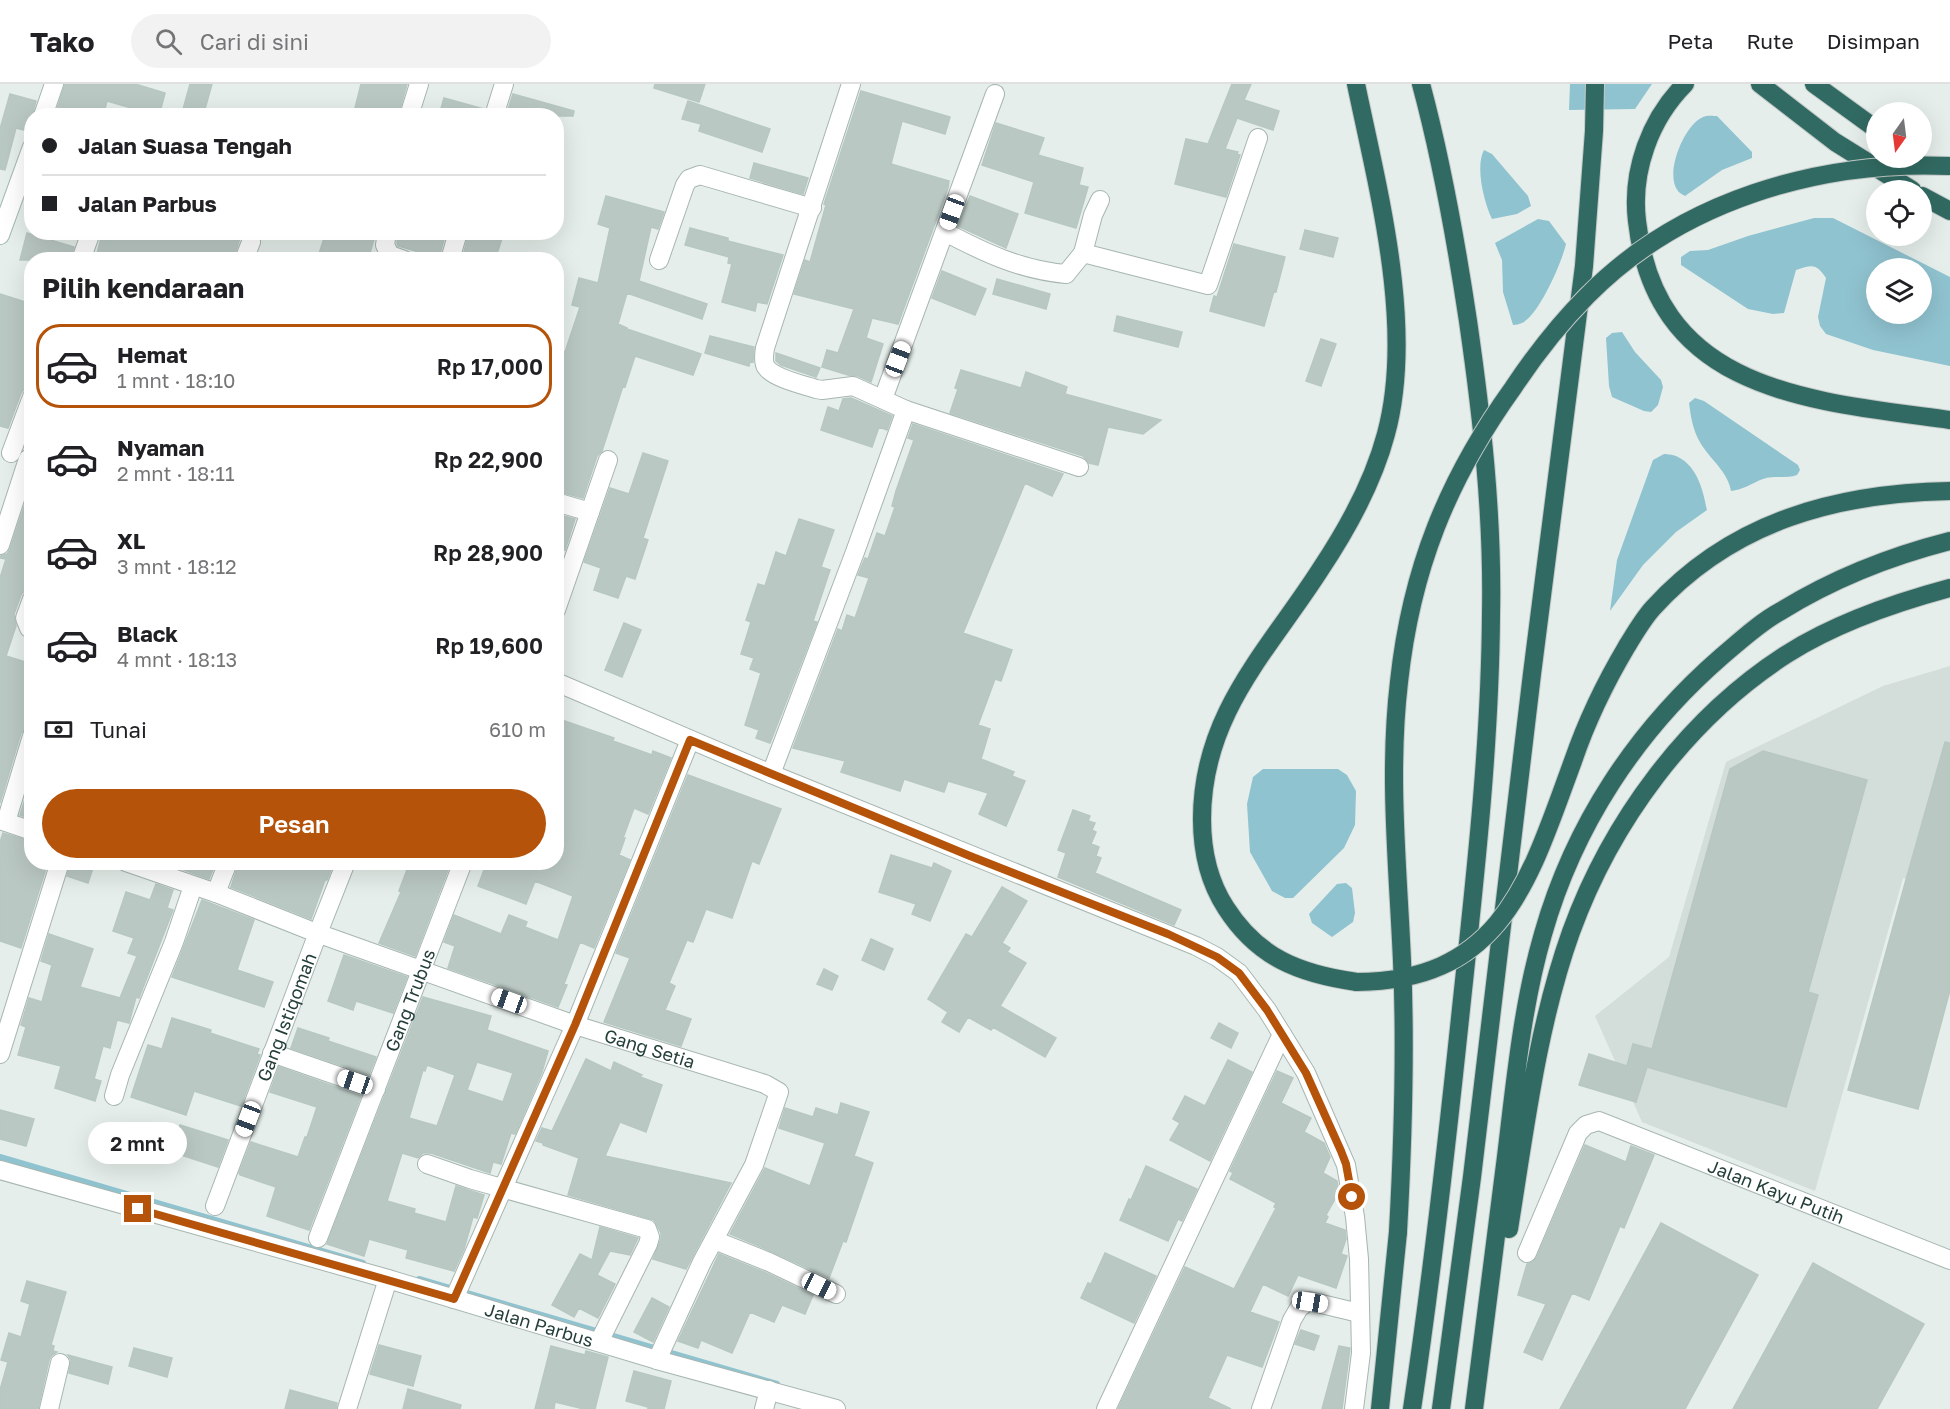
<!DOCTYPE html>
<html lang="id">
<meta charset="utf-8">
<style>
:root{--surface:#fff;--page:#f2f2f2;--text:#202124;--muted:#757577;--line:#e0e0e0;--accent:#b45309}
body{margin:0;font-family:"Golos Text",sans-serif;background:var(--page);color:var(--text);height:100vh;display:flex;flex-direction:column;font-size:22px;white-space:nowrap}
*{box-sizing:border-box;margin:0}
p{font-size:20px;color:var(--muted)}
.icon{flex:none;width:33px;height:33px;fill:none;stroke:currentColor;stroke-width:2;stroke-linecap:round;stroke-linejoin:round}
.map{position:relative;flex:1;overflow:hidden}
.drawer{position:absolute;left:24px;top:168px;width:540px;height:618px;display:flex;flex-direction:column;background:var(--surface);border-radius:24px;box-shadow:0 6px 24px #0002}
.drawer>*{flex:none}
.guide{position:absolute;left:24px;top:24px;width:540px;height:132px;border-radius:24px;box-shadow:0 6px 24px #0002;display:grid;align-content:center;height:132px;padding:0 18px;background:var(--surface)}
.needle{width:39px;rotate:194deg}
.tools{position:absolute;left:1866px;top:18px;display:grid;gap:12px}
.tools a{display:grid;place-items:center;width:66px;height:66px;border-radius:50%;background:var(--surface);box-shadow:0 6px 24px #0002;font-size:30px}
.end{position:absolute;width:27px;height:27px;margin:-14px;border:8px solid #b45309;background:#fff;box-shadow:0 0 0 3px #fff}
.from{border-radius:50%}
.bubble{position:absolute;height:42px;border-radius:21px;background:var(--surface);box-shadow:0 6px 24px #0002;font-size:20px;font-weight:600;line-height:42px;text-align:center}
.car{position:absolute;width:18px;height:36px;margin:-18px -9px;border-radius:8px;box-shadow:0 0 4px 2px #0007;background:linear-gradient(#fff 24%,#345 0 40%,#fff 0 76%,#345 0 86%,#fff 0)}
.guide b{display:flex;align-items:center;gap:21px;height:57px;font-size:22px}
.guide b+b{border-top:2px solid var(--line)}
.guide i{width:15px;height:15px;background:var(--text)}
ul{padding:0;list-style:none}
li{display:flex;align-items:center;gap:18px;height:84px;margin:0 12px 9px;padding:0 6px;border:3px solid transparent;border-radius:24px}
li div{flex:1}
li b{display:block;font-size:22px}
li em{font-style:normal;font-weight:600}
li.selected{border-color:var(--accent)}
li>.icon{width:54px;height:54px;stroke-width:1.5}
h2{padding:0 18px;font-size:27px;line-height:72px}
.pay{display:flex;align-items:center;gap:15px;height:66px;padding:0 18px;font-size:22px}
.pay p{margin-inline-start:auto}
.primary-button{display:flex;gap:12px;margin-top:auto;padding:12px 18px}
.primary-button a{flex:1;height:69px;border-radius:36px;background:var(--accent);color:#fff;font-size:24px;font-weight:600;line-height:69px;text-align:center}
header{display:flex;align-items:center;gap:36px;box-sizing:border-box;height:84px;padding:0 30px;background:var(--surface);border-bottom:2px solid var(--line)}
header strong{font-size:28px}
nav{display:flex;gap:33px;margin-inline-start:auto;font-size:21px}
.search{width:420px;height:54px;background:var(--page);display:flex;align-items:center;gap:15px;box-sizing:border-box;padding:0 21px;border-radius:33px;color:var(--muted);font-size:22px}
.map>svg:first-child{display:block}
.built{fill:#d3ddd9}
.water{fill:#90c3d0;fill-rule:evenodd}
.lines{fill:none;stroke-linecap:round;stroke-linejoin:round}
.stream{stroke:#90c3d0;stroke-width:6}
.building{fill:#bac8c3;stroke:#b7c7c1;stroke-width:1.5;fill-rule:evenodd}
.street-casing{stroke:#a7b6b1;stroke-width:20}
.secondary-casing{stroke:#a4b9b3;stroke-width:20}
.highway-casing{stroke:#c2c9c8;stroke-width:20}
.street{stroke:#fff;stroke-width:18}
.secondary{stroke:#fff;stroke-width:18}
.highway{stroke:#316a62;stroke-width:18}
.highway-bridge-casing{stroke:#c2c9c8;stroke-width:20;stroke-linecap:butt}
.highway-bridge{stroke:#316a62;stroke-width:18}
.route{stroke:#b45309;stroke-width:8}
.labels{text-anchor:middle;dominant-baseline:central;stroke-width:4.5;stroke-linejoin:round;paint-order:stroke}
.street-label{font-size:18px;fill:#243f39;stroke:#f6faf8}
</style>
<header>
<strong>Tako</strong>
<div class="search"><svg class="icon" aria-label="search" viewBox="0 0 24 24"><circle cx="10" cy="10" r="6"/><path d="M15 15l6 6"/></svg>Cari di sini</div>
<nav><a>Peta</a><a>Rute</a><a>Disimpan</a></nav>
</header>
<div class="map">
<svg width="1950" height="1325" viewBox="0 0 1950 1325">
<rect width="100%" height="100%" fill="#e5eeea"/>
<path class="built" d="M1950,582V807L1903,794L1815,1107L1642,1038L1595,932L1669,873L1726,678L1883,602Z"/>
<path class="water" d="M1570,0H1652L1635,25L1569,26Z
M1717,32L1752,68V74L1722,86L1685,112C1685,112 1678,108 1678,107C1664,90 1684,41 1703,33C1707,31 1714,32 1717,32Z
M1484,66L1492,70L1528,112L1531,122L1517,130L1492,135C1484,118 1475,83 1484,66Z
M1814,134H1833L1950,193V282L1873,266L1826,250L1820,242L1818,233L1826,194C1816,179 1812,181 1796,186L1784,229L1773,230L1748,225L1681,181V173L1690,167L1708,166L1748,152ZM1876,184H1922V230H1876Z
M1538,135L1549,137L1566,160C1562,178 1539,231 1522,239C1519,240 1516,241 1513,241L1503,208L1502,176L1495,159Z
M1622,248L1635,268L1661,296L1663,303L1658,321L1651,328L1644,327L1612,313L1609,302L1606,254L1612,249Z
M1695,314L1704,317L1798,381L1800,386L1797,391C1786,395 1774,391 1763,395C1752,399 1743,406 1731,407C1728,388 1711,376 1701,360C1693,347 1691,334 1689,319Z
M1664,370C1668,370 1675,371 1678,373C1698,383 1703,407 1707,426L1676,448L1643,481L1610,527L1617,476L1653,376Z
M1263,685H1338L1347,691L1356,707L1355,741L1344,764L1293,814H1285L1272,807L1250,768L1247,720L1253,693Z
M1346,799L1352,804L1355,829L1353,838L1332,853L1312,839L1309,830L1337,800Z"/>
<g class="lines">
<path class="stream" d="M0,1073L363,1179
M419,1195L777,1300"/>
</g>
<path class="building" d="M65,0H135L165,9L159,32L107,17L105,25L100,23L98,32H55Z
M190,0H212L203,32H192L182,29Z
M361,0H407L398,32H366L367,27L355,24Z
M655,0H705L699,18L654,4Z
M1232,0H1251L1244,16L1279,27L1273,46L1237,34L1225,65L1238,68L1237,70L1240,71L1226,113L1175,100L1186,55L1208,60Z
M861,7L950,33L945,50L902,37L891,80L949,97L948,104L898,240L872,234L866,254L883,260L871,298L858,292L848,291L822,283L827,266L838,269L854,225L794,210L805,176L810,178L826,121L824,120Z
M10,10L36,17L32,32H28L24,46L16,44L5,86L0,85V45Z
M513,10L574,27L573,32H506Z
M444,14L484,25L483,32H439Z
M688,17L770,45L762,68L699,47L701,40L682,35Z
M996,39L1044,54L1038,71L1083,84L1079,101L1088,103L1076,144L1025,129L1034,98L982,81Z
M754,79L808,94L803,110L750,94Z
M606,112L664,128L658,145L651,143L639,197L707,220L702,235L627,209L618,240L627,244V245L701,270L693,291L635,272L625,303L623,302L602,367L597,372L583,414L556,407V265L565,268L580,223L572,221L579,194L598,199L610,144L598,140Z
M970,112L1018,130L1006,164L958,142Z
M690,144L728,154V157L783,171L767,220L757,218L755,227L722,218L732,180L728,179L729,173L685,161Z
M1305,146L1338,154L1333,173L1300,165Z
M108,148H233L241,151L233,176H93L95,170H97L101,154L106,156Z
M326,148H376L368,176H317Z
M398,148H446L439,174L398,162L397,159Z
M469,148H504L495,176H462Z
M27,149L74,163L70,176H20Z
M1234,160L1285,173L1276,208L1274,207L1264,242L1210,227L1214,212L1217,213Z
M942,187L986,205L975,231L932,214Z
M997,195L1050,210L1046,225L993,210Z
M0,210L32,220V302L25,304L21,309L8,344L0,342Z
M1117,232L1182,248L1178,263L1114,247Z
M710,252L754,263L753,278L750,277L749,282L705,269Z
M1321,255L1336,260L1321,302L1306,297Z
M776,269L820,284L816,293L781,281L776,277Z
M961,286L1021,304L1026,288L1067,303L1065,310L1161,336L1143,350L1108,343L1098,381L1089,379L1083,372L950,329L958,305L955,304Z
M851,314L892,332L887,346L879,343L872,363L821,346L828,323L839,327L843,315Z
M913,340L1063,390L1052,412L1025,399L963,549L1012,566L1001,597L995,595L978,641L990,645L981,675L1014,688L1012,692L1025,697L1006,742L979,730L988,709L948,697L944,708L904,695L900,707L841,688L845,677L793,664L838,545L842,547L847,531L855,534L869,494L858,491L865,474L868,475L877,449L885,452L895,423L892,422L896,407L914,356L908,354Z
M643,369L668,377L643,454L648,456L635,495L626,492L618,514L594,506L601,484L584,478L610,404L629,410Z
M25,420L32,422V504L25,506L21,511L14,530L16,542L6,572L32,580V630L28,642L21,649L0,719V494L6,475L0,474V472L7,470L10,465Z
M556,430L575,435L565,466L556,464Z
M799,435L834,446L821,483L830,486L813,537L817,538L770,659L756,654L759,646L745,641L761,589L750,585L754,574L741,570L751,538L746,536L758,500L765,502L776,468L786,472Z
M624,539L641,546L622,593L605,586Z
M556,634L614,654L613,657L652,671L653,667L671,674L648,730L634,724L623,754H625L619,771L630,776L594,864L580,858L564,900L567,901L558,923L448,884L455,862L444,858L454,831L501,850L509,831L527,838L525,843L558,856L573,812L535,797L526,820L478,802L487,778H556Z
M1945,658L1950,659V906L1918,1025L1848,1006L1904,803Z
M1763,667L1867,696L1808,908L1818,911L1786,1023L1647,983L1636,1018L1579,1001L1589,970L1627,982L1633,960L1652,965L1730,685Z
M688,691L781,725L759,780L752,777L732,834L706,825L693,858L687,856L669,899L675,902L665,926L691,935L681,962L604,938L630,874L616,869Z
M32,693V735L20,731Z
M1073,726L1090,732L1088,737L1095,739L1092,746L1096,748L1091,760L1099,763L1096,772L1101,774L1095,789L1181,826L1174,841L1058,793L1066,769L1058,766Z
M3,749L32,758V778H48L21,864L0,857V758Z
M891,771L932,784L934,779L951,787L930,837L912,830L916,820L879,808Z
M71,778H95L88,799L67,792Z
M162,778H216L209,795Z
M239,778H334L327,796H325L311,835L231,803Z
M410,778H451L415,872L379,859L401,808L399,807Z
M156,800L173,806L167,824L173,826L139,914L136,913L129,939L117,936L110,964L103,962L94,995L101,997L95,1017L55,1004L61,982L18,971L26,943L21,941L29,914L42,918L52,881L41,877L49,850L93,865L80,903L120,914L137,872L128,869L134,854L113,847L126,808L150,816Z
M1002,803L1027,817L1002,859L1010,864L1007,868L1026,879L1000,922L1056,954L1045,973L993,943L991,946L968,933L959,948L942,938L948,928L928,915L966,850L972,853Z
M202,816L254,836L237,886L273,898L264,923L172,893Z
M871,855L893,865L884,886L862,876Z
M344,871L407,893L393,929L356,917L353,926L328,917Z
M824,885L838,892L832,906L817,900Z
M423,913L491,932L487,946L548,967L542,988L515,1050L511,1049L501,1080L493,1078L490,1089L431,1069H423L418,1074L402,1069L387,1117L415,1125L414,1129L446,1138L456,1102L484,1111L477,1134L473,1133L464,1165L454,1187L406,1174L408,1166L369,1155L364,1172L327,1160ZM477,978L513,989L503,1018L467,1006ZM427,981L455,991L437,1042L409,1034L423,986L425,987Z
M172,934L211,946L210,949L259,965L257,970L260,971L241,1022L194,1007L186,1031L131,1013L148,961L162,965Z
M1219,939L1238,949L1231,964L1211,954Z
M298,944L329,954L328,957L376,973L369,991L291,964Z
M586,975L611,987L614,978L642,991L640,993L662,1001L646,1048L620,1038L605,1072L731,1099L686,1185L653,1175L661,1155V1149L654,1136L568,1111L579,1074L543,1061V1059L536,1057L542,1044L552,1047Z
M1228,976L1252,988L1210,1077L1170,1056L1180,1039L1173,1035L1185,1012L1205,1022Z
M279,983L361,1012L309,1146L267,1132L276,1103L240,1091L239,1089L251,1058L298,1073L305,1053H307L317,1023L270,1008Z
M1277,987L1293,994L1281,1019L1311,1034L1304,1048L1324,1059L1330,1073L1323,1089L1337,1097L1339,1108L1326,1131L1328,1133L1325,1139L1345,1146L1346,1155L1341,1170L1347,1172L1336,1204L1298,1191L1288,1212L1263,1200L1250,1228L1279,1238L1262,1283L1227,1271L1208,1314L1231,1325H1118L1185,1183L1234,1205L1276,1124L1274,1123L1276,1119L1230,1095L1233,1089L1230,1087Z
M841,1019L869,1028L854,1072L873,1079L846,1158L843,1157L829,1194L773,1168L730,1150L765,1084L810,1102L825,1059L779,1044L785,1024L813,1033L816,1024L838,1031Z
M0,1026L34,1035L26,1062L0,1055Z
M180,1041L228,1056L218,1083L172,1068Z
M1585,1061L1626,1078L1631,1062L1654,1071L1624,1144L1620,1142L1589,1216L1572,1209L1542,1276L1524,1268L1546,1220L1518,1211L1527,1180L1533,1178L1537,1173Z
M1146,1082L1197,1105L1182,1137L1178,1135L1168,1157L1120,1136L1129,1115L1131,1116Z
M1661,1139L1758,1191L1685,1325H1560Z
M600,1143L638,1154L630,1171L610,1167L597,1191L615,1200L598,1234L579,1224L574,1233L552,1221L580,1170L592,1176Z
M1105,1169L1156,1192L1134,1239L1081,1214L1088,1199L1091,1200Z
M719,1170L764,1188L813,1211L805,1230L782,1221L774,1238L750,1228L732,1269L701,1256L698,1264L678,1257Z
M1813,1179L1924,1240L1877,1325H1733Z
M27,1197L66,1208L51,1261L54,1262L53,1267L57,1268L52,1271L49,1276L38,1325H0V1306L8,1278L1,1276L9,1249L21,1253L30,1220L21,1217Z
M652,1214L669,1223L653,1258L634,1248Z
M1301,1246L1319,1252L1314,1266L1295,1260Z
M379,1261L421,1272L413,1302L370,1290Z
M551,1262L585,1271L586,1267L608,1273L595,1325H584L555,1318L554,1325H535Z
M1339,1262L1350,1264L1342,1325H1322Z
M134,1264L172,1274L167,1293L129,1282Z
M68,1271L112,1283L108,1300L69,1289L71,1276Z
M634,1287L671,1297L664,1325H648V1323L626,1317Z
M408,1305L461,1321L460,1325H403Z
M290,1306L337,1319L336,1325H285Z"/>
<g class="lines">
<defs>
<g id="street">
<path d="M409,32L419,0"/>
<path d="M494,32L504,0"/>
<path d="M387,148L385,161L390,171L404,176"/>
<path d="M945,148C985,169 1021,186 1066,190L1083,169L1093,131L1100,116"/>
<path d="M1083,169L1208,201L1258,54"/>
<path d="M81,176L91,148"/>
<path d="M244,176L251,158"/>
<path d="M450,176L458,148"/>
<path d="M659,176L685,101L689,95L700,91L812,124"/>
<path d="M883,315L995,10"/>
<path d="M906,326L1079,383"/>
<path d="M11,369L32,313"/>
<path d="M556,418L590,428"/>
<path d="M0,461L28,375"/>
<path d="M32,515L25,534L29,544L32,545"/>
<path d="M556,526L608,376"/>
<path d="M556,598L771,690L1196,862L1217,873L1239,889L1267,926L1306,989L1346,1081L1355,1133L1359,1175L1361,1269L1354,1325"/>
<path d="M771,690L855,468L906,326L853,302L822,306L816,305C804,301 773,294 766,283C763,278 764,270 765,264L851,0"/>
<path d="M0,736L32,747"/>
<path d="M6,738L32,652"/>
<path id="s1" d="M126,778L216,809L314,848L575,941L765,1000L779,1008L754,1081L702,1178L657,1276"/>
<path d="M216,809L228,778"/>
<path d="M272,969L376,1005"/>
<path d="M0,970L60,778"/>
<path d="M114,1012L120,991L174,858L193,802"/>
<path d="M427,1080L470,1095L647,1145L650,1153L648,1160L599,1258"/>
<path id="s2" d="M0,1086L388,1195L657,1276L836,1325"/>
<path id="s3" d="M215,1122L318,849L346,778"/>
<path id="s4" d="M318,1154L463,778"/>
<path d="M714,1156L769,1178L836,1210"/>
<path id="s5" d="M1527,1169L1578,1049L1586,1041L1599,1037L1950,1176"/>
<path d="M454,1215L575,941L690,656"/>
<path d="M49,1325L60,1279"/>
<path d="M347,1325L388,1195"/>
<path d="M764,1325L769,1306"/>
<path d="M1106,1325L1282,950"/>
<path d="M1261,1325L1292,1236L1299,1224L1309,1217L1359,1229"/>
</g>
<path id="secondary" d="M43,32L54,0
M0,151L32,63"/>
<path id="highway" d="M1356,0C1378,106 1415,243 1386,350C1373,399 1348,444 1320,486C1268,567 1202,630 1202,735C1202,766 1209,798 1226,824C1258,874 1300,890 1357,898
M1685,0C1650,35 1631,87 1637,137C1656,309 1812,317 1950,336
M1760,0L1835,58L1912,106
M1814,0L1876,45
M1922,112L1950,127
M1627,562C1635,549 1643,535 1653,524C1732,437 1837,409 1950,407
M1509,1145C1525,1046 1537,943 1571,848C1611,738 1687,634 1787,570C1836,539 1894,519 1950,504
M1380,1325L1398,1148
M1412,1325C1432,1192 1447,1059 1461,925C1475,794 1490,663 1491,531C1493,432 1482,334 1468,237C1456,157 1442,78 1421,0
M1441,1325L1472,1093L1532,590L1584,182L1594,47L1595,0
M1474,1325C1485,1241 1496,1157 1506,1073C1515,999 1522,922 1543,850C1574,741 1636,647 1721,573C1740,557 1759,539 1781,527C1833,495 1891,472 1950,457"/>
</defs>
<use href="#street" class="street-casing"/>
<use href="#secondary" class="secondary-casing"/>
<use href="#highway" class="highway-casing"/>
<use href="#street" class="street"/>
<use href="#secondary" class="secondary"/>
<use href="#highway" class="highway"/>
<defs>
<path id="highway-bridge" d="M1357,898C1504,897 1530,793 1573,677C1587,636 1605,599 1627,562
M1398,1148C1403,1057 1406,967 1402,877C1398,784 1388,691 1399,598C1411,486 1447,396 1513,304C1535,271 1559,240 1587,212C1680,117 1819,76 1950,82"/>
</defs>
<use href="#highway-bridge" class="highway-bridge-casing"/>
<use href="#highway-bridge" class="highway-bridge"/>
</g>
<g class="lines">
<path class="route" d="M138,1125L454,1215L575,941L690,656L970,772L1168,850L1217,873L1239,889L1267,926L1306,989L1341,1067L1346,1080L1352,1113"/>
</g>
<g class="labels">
<g class="street-label">
<text stroke="none"><textPath href="#s4" startOffset="255">Gang Trubus</textPath></text>
<text stroke="none"><textPath href="#s3" startOffset="202">Gang Istiqomah</textPath></text>
<text stroke="none"><textPath href="#s1" startOffset="556">Gang Setia</textPath></text>
<text stroke="none"><textPath href="#s5" startOffset="346">Jalan Kayu Putih</textPath></text>
<text stroke="none"><textPath href="#s2" startOffset="561">Jalan Parbus</textPath></text>
</g>
</g>
</svg>
<div class="tools">
<a><svg class="needle" viewBox="-14 -14 28 28"><path d="M0-13l5 13h-10z" fill="#e53935"/><path d="M0 13l5-13h-10z" fill="#757577"/></svg></a>
<a><svg class="icon" aria-label="locate" viewBox="0 0 24 24"><circle cx="12" cy="12" r="6"/><path d="M12 2v4M12 18v4M2 12h4M18 12h4"/></svg></a>
<a><svg class="icon" aria-label="layers" viewBox="0 0 24 24"><path d="M12 4l9 5-9 5-9-5zM3 14l9 5 9-5"/></svg></a>
</div>
<i class="end from" style="left:1352px;top:1113px"></i>
<i class="end" style="left:138px;top:1125px"></i>
<div class="bubble" style="left:88px;top:1038px;width:99px">2 mnt</div>
<i class="car" style="left:952px;top:128px;rotate:200deg"></i>
<i class="car" style="left:898px;top:275px;rotate:21deg"></i>
<i class="car" style="left:509px;top:917px;rotate:290deg"></i>
<i class="car" style="left:355px;top:998px;rotate:289deg"></i>
<i class="car" style="left:248px;top:1035px;rotate:201deg"></i>
<i class="car" style="left:819px;top:1202px;rotate:116deg"></i>
<i class="car" style="left:1310px;top:1218px;rotate:99deg"></i>
<div class="guide">
<b><i class="from"></i>Jalan Suasa Tengah</b>
<b><i></i>Jalan Parbus</b>
</div>
<section class="drawer">
<h2>Pilih kendaraan</h2>
<ul>
<li class="selected"><svg class="icon" aria-label="car" viewBox="0 0 24 24"><path d="M5 17H2v-5l4-1 3-4h7l3 4 3 1v5h-3M9 17h6M6 11h13"/><circle cx="7" cy="17" r="2"/><circle cx="17" cy="17" r="2"/></svg><div><b>Hemat</b><p>1 mnt · 18:10</p></div><em>Rp 17,000</em></li>
<li><svg class="icon" aria-label="car" viewBox="0 0 24 24"><path d="M5 17H2v-5l4-1 3-4h7l3 4 3 1v5h-3M9 17h6M6 11h13"/><circle cx="7" cy="17" r="2"/><circle cx="17" cy="17" r="2"/></svg><div><b>Nyaman</b><p>2 mnt · 18:11</p></div><em>Rp 22,900</em></li>
<li><svg class="icon" aria-label="car" viewBox="0 0 24 24"><path d="M5 17H2v-5l4-1 3-4h7l3 4 3 1v5h-3M9 17h6M6 11h13"/><circle cx="7" cy="17" r="2"/><circle cx="17" cy="17" r="2"/></svg><div><b>XL</b><p>3 mnt · 18:12</p></div><em>Rp 28,900</em></li>
<li><svg class="icon" aria-label="car" viewBox="0 0 24 24"><path d="M5 17H2v-5l4-1 3-4h7l3 4 3 1v5h-3M9 17h6M6 11h13"/><circle cx="7" cy="17" r="2"/><circle cx="17" cy="17" r="2"/></svg><div><b>Black</b><p>4 mnt · 18:13</p></div><em>Rp 19,600</em></li>
</ul>
<div class="pay"><svg class="icon" aria-label="cash" viewBox="0 0 24 24"><path d="M3 7h18v10H3z"/><circle cx="12" cy="12" r="2"/></svg>Tunai<p>610 m</p></div>
<div class="primary-button"><a>Pesan</a></div>
</section>
</div>
